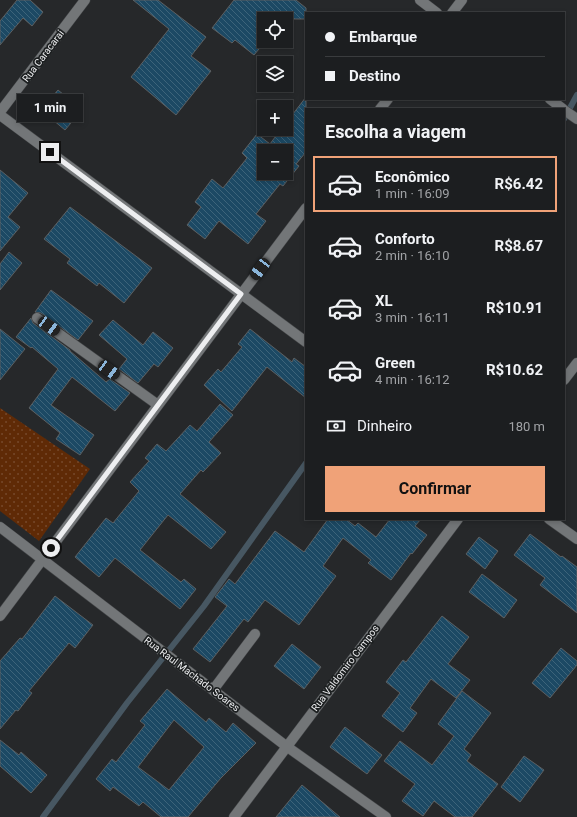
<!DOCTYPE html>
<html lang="pt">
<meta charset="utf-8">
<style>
:root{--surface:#1c1e20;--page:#292b2d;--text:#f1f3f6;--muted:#a0a2a5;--line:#3a3c3e;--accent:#f0a278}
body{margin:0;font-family:Roboto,sans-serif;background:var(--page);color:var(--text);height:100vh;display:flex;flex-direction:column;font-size:15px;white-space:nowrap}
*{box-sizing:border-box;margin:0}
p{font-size:13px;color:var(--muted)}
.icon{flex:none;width:22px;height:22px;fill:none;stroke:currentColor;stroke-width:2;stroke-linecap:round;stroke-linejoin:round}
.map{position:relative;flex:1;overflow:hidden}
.details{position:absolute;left:305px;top:108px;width:260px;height:412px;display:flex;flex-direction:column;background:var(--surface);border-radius:0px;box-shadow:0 2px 6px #0003,0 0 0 1px var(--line)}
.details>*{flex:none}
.top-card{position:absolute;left:305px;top:12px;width:260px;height:88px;border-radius:0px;box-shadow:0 2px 6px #0003,0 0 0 1px var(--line);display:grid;align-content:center;height:88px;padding:0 20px;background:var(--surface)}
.fabs{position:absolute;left:257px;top:12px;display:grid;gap:8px}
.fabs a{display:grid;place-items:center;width:36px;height:36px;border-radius:0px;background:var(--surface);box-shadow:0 2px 6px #0003,0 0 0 1px var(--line);font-size:20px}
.end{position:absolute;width:18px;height:18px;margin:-9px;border:5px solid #edeef0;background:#111;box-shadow:0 0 0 2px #111}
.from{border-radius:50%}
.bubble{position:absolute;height:28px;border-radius:0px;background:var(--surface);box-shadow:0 2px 6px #0003,0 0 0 1px var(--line);font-size:13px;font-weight:700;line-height:28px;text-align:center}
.car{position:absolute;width:12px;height:24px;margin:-12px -6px;border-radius:5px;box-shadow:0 0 3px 1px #0007;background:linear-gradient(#222 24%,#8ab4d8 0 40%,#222 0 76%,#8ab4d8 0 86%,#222 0)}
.top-card b{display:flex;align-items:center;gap:14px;height:38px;font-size:15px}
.top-card b+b{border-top:1px solid var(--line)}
.top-card i{width:10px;height:10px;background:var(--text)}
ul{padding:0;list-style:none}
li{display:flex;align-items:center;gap:12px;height:56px;margin:0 8px 6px;padding:0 12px;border:2px solid transparent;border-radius:0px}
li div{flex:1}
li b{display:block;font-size:15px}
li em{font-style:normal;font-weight:700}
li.on{border-color:var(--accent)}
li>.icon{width:36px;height:36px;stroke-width:1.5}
h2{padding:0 20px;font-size:18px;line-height:48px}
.pay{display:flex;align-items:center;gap:10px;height:44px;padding:0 20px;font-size:15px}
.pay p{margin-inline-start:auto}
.action{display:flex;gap:8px;margin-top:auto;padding:8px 20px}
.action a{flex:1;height:46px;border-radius:0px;background:var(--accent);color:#111;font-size:16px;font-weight:700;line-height:46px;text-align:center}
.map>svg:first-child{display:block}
.grass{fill:url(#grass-dots)}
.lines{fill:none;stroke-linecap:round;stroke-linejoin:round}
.stream{stroke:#475762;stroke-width:6}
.building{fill:url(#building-back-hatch);stroke:#5c5f61;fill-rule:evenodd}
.minor-casing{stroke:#444648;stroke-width:11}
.minor{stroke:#737678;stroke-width:10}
.route{stroke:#edeef0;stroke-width:5}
.labels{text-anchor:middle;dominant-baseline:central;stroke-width:3.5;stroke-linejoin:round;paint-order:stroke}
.street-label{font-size:10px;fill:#edeef0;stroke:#1c1f20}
</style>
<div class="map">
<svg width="577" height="817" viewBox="0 0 577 817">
<defs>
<pattern id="grass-dots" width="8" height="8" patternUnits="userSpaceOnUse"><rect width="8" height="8" fill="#5f2a06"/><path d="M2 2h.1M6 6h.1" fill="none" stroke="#76492b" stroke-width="1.8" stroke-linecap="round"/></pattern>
<pattern id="building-back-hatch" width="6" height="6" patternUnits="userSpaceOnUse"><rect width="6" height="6" fill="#1c4964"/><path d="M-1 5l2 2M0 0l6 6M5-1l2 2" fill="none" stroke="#3d647a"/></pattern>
</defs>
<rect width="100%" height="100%" fill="#26282a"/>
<path class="grass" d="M0,408L90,469L39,541L0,511Z"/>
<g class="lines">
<path class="stream" d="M564,119L577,95
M43,817L127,703L204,606L306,463"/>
</g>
<path class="building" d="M17,0H30L43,12L32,26L23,18L0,45V21Z
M133,0H158L206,37L191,56L211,71L176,115L131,77L169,29Z
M234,0H296L306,8V19H264V43L254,55L235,40L232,43L212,28Z
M58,90L82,110L65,130L41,110Z
M306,97V152L296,164L299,166L283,186L280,184L256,214L266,221L248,244L219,221L205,239L187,225L201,207L195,202L212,179L223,188L247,158L242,153L257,134L270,144L281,129H286V123ZM264,151H286V173H264Z
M0,170L28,193L8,217L20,227L0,251Z
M70,207L152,268L124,303L99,283L97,286L67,263L70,259L44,239Z
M9,252L22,263L0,290V264Z
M51,290L93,321L78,340L41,313L35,312Z
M31,318L33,323L70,350V351L106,382L110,379L130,393L115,411L72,377L51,405L94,435L80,455L56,439L60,433L29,408L58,369L32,347L31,348L16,337Z
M113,320L143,345L153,332L173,348L158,367L154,364L138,383L119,369L127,359L99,335Z
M0,329L25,349L0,380Z
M250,329L292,362L294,358L306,367V398L267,367L232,411L204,385L218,369L221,372L242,347L238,344Z
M220,404L233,415L209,442L221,453L203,472L201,470L180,494L226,532L211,549L168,515L140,550L181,582L184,579L196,589L180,609L115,558L99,577L75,557L106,518L113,523L139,491L130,482L149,461L145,458L157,444L166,451L190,425L197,431Z
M328,519H346L355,526L358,523L376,537L390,519H421L415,526L427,535L412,554L411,553L391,580L368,563L371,560L343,538L323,566L336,576L299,625L265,600L248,622L244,619L210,662L193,649L227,606L215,597L229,579L235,584L275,531L304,552Z
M530,534L561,557L562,556L577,567V613L540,585L545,578L514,555Z
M479,537L498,551L485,569L466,554Z
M482,574L517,600L504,618L469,592Z
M55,596L93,625L75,648L69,643L29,691L32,693L18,711L16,710L0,729V661L20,638L22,639Z
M442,616L469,637L448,664L470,680L456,698L431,679L410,708L417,713L403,732L382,716L400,693L386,682L403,660L406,662Z
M292,644L321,667L304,689L274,666Z
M561,648L577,661V665L550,698L532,683Z
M167,689L206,722L209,718L226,732L233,723L256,743L221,778L188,817H161L143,802L139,806L113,787L110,791L96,779L112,759L116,762L145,725L140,721ZM174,720L204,747L169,790L138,767Z
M462,691L491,713L464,749L471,755L467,761L498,784L472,817H455L434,801L423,816L402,801L415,784L384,761L400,741L432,765L454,736L438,724Z
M345,727L382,755L367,774L330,747Z
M0,740L19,755L21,752L47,775L31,793L0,766Z
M524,756L544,770L520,802L501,787Z
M302,785L340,817H276Z"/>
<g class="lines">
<defs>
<path id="minor" d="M420,0L437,13
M452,13L462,0
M550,99L563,109
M380,109L388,99
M564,110L577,119
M0,112L85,0
M0,115L306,342
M37,318L158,405
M564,380L577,363
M549,519L577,539
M0,527L286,746L386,817
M0,616L306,208
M213,690L255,634
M234,817L458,519"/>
</defs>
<use href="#minor" class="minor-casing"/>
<use href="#minor" class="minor"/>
</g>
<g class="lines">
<path class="route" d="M50,152L241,294L51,548"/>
</g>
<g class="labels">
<g class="street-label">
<text transform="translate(43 56) rotate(-53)">Rua Caracarai</text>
<text transform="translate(345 668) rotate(-53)">Rua Valdomiro Campos</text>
<text transform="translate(192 674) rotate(37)">Rua Raul Machado Soares</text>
</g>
</g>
</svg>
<div class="fabs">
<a><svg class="icon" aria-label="locate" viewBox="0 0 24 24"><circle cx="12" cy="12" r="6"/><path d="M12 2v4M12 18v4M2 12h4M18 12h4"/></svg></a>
<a><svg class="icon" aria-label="layers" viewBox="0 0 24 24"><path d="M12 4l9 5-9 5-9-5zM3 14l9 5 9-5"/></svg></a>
<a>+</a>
<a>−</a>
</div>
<i class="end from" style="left:51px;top:548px"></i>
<i class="end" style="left:50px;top:152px"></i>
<div class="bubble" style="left:17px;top:94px;width:66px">1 min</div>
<i class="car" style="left:260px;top:269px;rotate:217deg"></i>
<i class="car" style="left:49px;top:326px;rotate:126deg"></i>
<i class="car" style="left:109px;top:370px;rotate:126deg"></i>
<div class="top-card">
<b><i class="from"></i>Embarque</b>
<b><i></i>Destino</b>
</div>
<section class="details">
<h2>Escolha a viagem</h2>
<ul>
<li class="on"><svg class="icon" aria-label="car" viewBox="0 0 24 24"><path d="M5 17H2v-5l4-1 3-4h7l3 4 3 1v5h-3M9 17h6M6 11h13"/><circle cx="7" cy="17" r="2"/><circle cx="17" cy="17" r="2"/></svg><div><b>Econômico</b><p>1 min · 16:09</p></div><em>R$6.42</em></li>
<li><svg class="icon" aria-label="car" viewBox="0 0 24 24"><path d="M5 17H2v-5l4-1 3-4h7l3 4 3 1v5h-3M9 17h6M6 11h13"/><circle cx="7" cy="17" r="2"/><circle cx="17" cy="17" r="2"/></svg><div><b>Conforto</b><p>2 min · 16:10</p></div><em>R$8.67</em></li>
<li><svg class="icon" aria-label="car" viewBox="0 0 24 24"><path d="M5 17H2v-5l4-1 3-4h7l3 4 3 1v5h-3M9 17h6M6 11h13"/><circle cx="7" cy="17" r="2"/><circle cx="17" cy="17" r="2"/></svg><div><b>XL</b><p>3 min · 16:11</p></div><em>R$10.91</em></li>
<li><svg class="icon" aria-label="car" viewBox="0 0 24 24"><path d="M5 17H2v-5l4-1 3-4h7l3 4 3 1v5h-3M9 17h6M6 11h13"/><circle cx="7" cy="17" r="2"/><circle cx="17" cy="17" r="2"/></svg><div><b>Green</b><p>4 min · 16:12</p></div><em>R$10.62</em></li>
</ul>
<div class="pay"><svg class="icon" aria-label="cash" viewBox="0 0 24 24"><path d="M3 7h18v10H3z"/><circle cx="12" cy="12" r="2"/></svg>Dinheiro<p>180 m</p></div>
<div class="action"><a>Confirmar</a></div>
</section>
</div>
